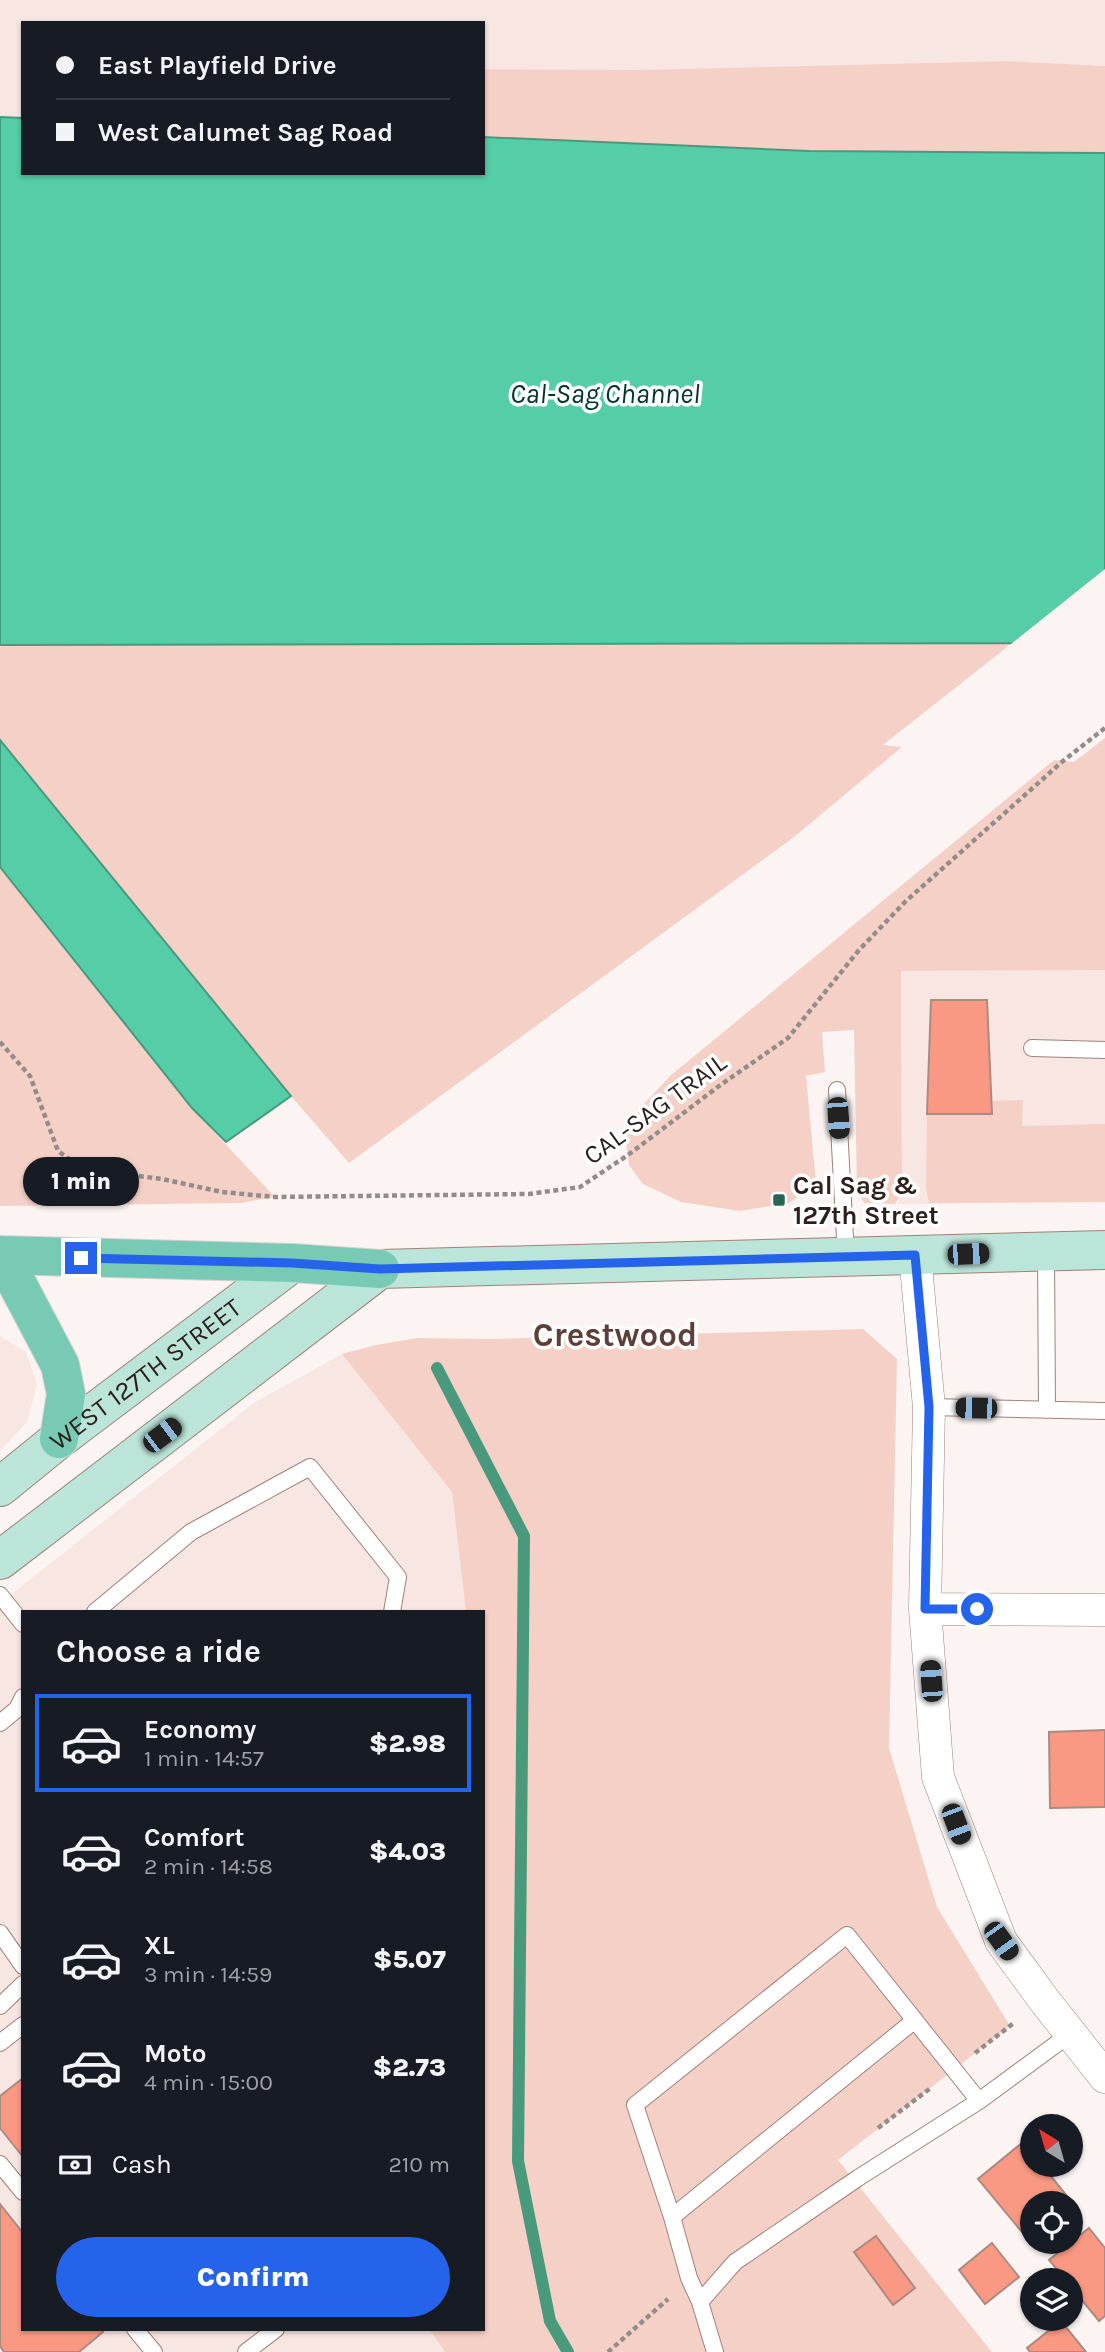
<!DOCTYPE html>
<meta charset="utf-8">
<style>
:root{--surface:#171b24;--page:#20242c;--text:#f1f3f6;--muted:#9ea1a6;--line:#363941;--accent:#2563eb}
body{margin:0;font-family:Karla,sans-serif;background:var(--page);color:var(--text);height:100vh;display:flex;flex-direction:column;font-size:26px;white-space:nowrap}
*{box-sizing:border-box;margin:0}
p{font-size:23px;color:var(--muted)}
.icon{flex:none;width:38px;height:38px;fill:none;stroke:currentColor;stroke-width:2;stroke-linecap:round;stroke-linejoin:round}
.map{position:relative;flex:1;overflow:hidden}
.drawer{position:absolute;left:21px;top:1610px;width:464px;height:721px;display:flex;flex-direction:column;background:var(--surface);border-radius:0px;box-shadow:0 2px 5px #0004}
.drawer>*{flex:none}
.hud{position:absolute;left:21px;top:21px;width:464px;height:154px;border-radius:0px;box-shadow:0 2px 5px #0004;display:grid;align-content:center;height:154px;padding:0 35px;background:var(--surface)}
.needle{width:46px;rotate:323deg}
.buttons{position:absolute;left:1020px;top:2114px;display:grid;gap:14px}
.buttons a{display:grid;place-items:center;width:63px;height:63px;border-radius:50%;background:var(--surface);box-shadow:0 2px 5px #0004;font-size:35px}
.end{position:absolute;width:32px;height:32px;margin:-16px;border:9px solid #2563eb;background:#fff;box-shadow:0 0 0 4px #fff}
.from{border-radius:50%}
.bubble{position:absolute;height:49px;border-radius:24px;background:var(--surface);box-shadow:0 2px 5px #0004;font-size:23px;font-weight:800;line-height:49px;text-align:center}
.car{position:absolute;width:21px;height:42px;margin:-21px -10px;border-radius:9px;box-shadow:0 0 5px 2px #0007;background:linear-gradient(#222 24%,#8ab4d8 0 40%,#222 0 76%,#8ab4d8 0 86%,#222 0)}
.hud b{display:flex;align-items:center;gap:24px;height:66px;font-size:26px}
.hud b+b{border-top:2px solid var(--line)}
.hud i{width:18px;height:18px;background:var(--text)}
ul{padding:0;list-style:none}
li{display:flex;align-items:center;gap:21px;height:98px;margin:0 14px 10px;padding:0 21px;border:4px solid transparent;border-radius:0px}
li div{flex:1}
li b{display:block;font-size:26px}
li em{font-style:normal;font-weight:800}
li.on{border-color:var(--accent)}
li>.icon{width:63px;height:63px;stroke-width:1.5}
h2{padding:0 35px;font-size:32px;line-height:84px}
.pay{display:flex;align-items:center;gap:18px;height:77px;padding:0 35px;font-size:26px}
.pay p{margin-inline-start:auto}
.primary-button{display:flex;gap:14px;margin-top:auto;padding:14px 35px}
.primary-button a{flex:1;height:80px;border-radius:42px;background:var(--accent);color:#fff;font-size:28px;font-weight:800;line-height:80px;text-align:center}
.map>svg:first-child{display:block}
.built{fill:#f8e6e2}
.green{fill:#f5d0c7}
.water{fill:#55cda7;stroke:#49997d;stroke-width:2}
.pier{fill:#fbf4f2}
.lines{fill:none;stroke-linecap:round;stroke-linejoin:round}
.stream{stroke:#49997d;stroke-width:12}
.building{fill:#fa9983;stroke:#ab8a82;stroke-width:2}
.lane-casing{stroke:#a18179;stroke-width:18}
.street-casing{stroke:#a18179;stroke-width:33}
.secondary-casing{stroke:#a18179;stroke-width:40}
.primary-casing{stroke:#d5d2d2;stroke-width:40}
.path{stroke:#958b89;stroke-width:4.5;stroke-dasharray:5 3.5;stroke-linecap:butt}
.lane{stroke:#fff;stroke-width:16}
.street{stroke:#fff;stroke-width:32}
.secondary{stroke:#bce5da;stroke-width:38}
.primary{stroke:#79cab5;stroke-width:38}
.route{stroke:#2563eb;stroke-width:9}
.poi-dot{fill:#286653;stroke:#fff;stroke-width:2.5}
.labels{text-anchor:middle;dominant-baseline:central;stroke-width:7;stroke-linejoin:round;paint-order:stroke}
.street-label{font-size:26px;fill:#2c1f1c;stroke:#fff}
.poi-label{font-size:26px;font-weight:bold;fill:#2c1f1c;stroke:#fff;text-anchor:start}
.water-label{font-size:28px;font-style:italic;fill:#003627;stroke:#fff}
.district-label{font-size:33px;font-weight:bold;fill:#5c3f38;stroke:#fff}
</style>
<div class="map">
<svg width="1105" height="2352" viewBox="0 0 1105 2352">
<rect width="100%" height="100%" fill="#fbf4f2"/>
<path class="built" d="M0,0H1105V66L1007,61L636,70L483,69V23H23V118L0,117Z
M1105,970V1202L897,1204L902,1193L901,971Z
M0,1336L26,1352L37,1384L27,1422L0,1451Z
M342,1354L452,1492L466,1612H23V2329H429L445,2352H0V1603L254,1403Z"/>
<path class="green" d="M1007,61L1105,66V153L809,151L483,137V69L636,70Z
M1011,644L883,745L902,747L794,837L349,1163L291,1096L0,740V645Z
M1105,738V970L901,971L902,1193L895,1204L864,1203L857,1190L854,1030L822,1032L825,1072L806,1076L816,1183L789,1203L740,1211L681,1202L643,1184L629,1165L625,1135L642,1106L670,1076L1054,760L1074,762Z
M0,867L192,1108L275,1197L241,1203L0,1206Z
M1023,1100L1022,1126L1105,1124V1202L929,1203L926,1188L927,1114H991L992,1101Z
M863,1329L897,1359L889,1748L937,1907L1010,2026L838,2160L992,2352H445L429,2329H483V1612H466L452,1492L342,1354L376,1345L417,1338L489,1339Z"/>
<path class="water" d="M0,117L23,118V173H483V137L809,151L1105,153V643L0,645Z
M0,740L291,1096L226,1142L192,1108L0,867Z"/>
<path class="pier" d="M1105,569V647H1006L1011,644Z"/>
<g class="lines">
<path class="stream" d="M437,1368L524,1536L518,2161L550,2321L568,2352"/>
</g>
<path class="building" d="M931,1000H987L992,1114H927Z
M1105,1730V1807L1050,1808L1049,1732Z
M23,2078V2157L0,2128V2096Z
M1023,2142L1032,2153V2165H1042L1075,2206L1071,2210V2203H1032V2241L1031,2243L978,2179Z
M0,2204L23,2233V2329H100L103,2332L79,2352H4L0,2346Z
M1089,2228L1105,2248V2316L1099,2321L1071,2287V2280H1066L1049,2260Z
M876,2236L915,2288L893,2305L854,2252Z
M992,2243L1019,2277L985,2304L959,2270Z
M1061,2321L1086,2352H1030L1027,2348Z"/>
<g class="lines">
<defs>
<path id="lane" d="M1032,1048L1105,1050
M837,1090L846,1257
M1046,1252L1047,1410
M929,1407L1105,1411
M0,1595L23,1624
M95,1612L191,1532L310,1467L398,1577L392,1612
M0,1723L17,1709L23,1697
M0,1933L23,1966
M0,2006L23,1984
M0,2043L23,2025
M0,2164L23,2192
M672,2217L915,2020
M700,2302L689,2278L672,2217L635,2105L847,1935L979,2101
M135,2329L154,2352
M246,2352L276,2329
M715,2352L700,2302L735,2262L858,2178L979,2101L1070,2034"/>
<path id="street" d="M915,1255L929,1407L925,1609L938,1777L1001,1941L1044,2000L1105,2077
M925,1609L1105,1610"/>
<g id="secondary">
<path id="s1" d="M0,1487L59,1439L292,1263"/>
<path d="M0,1560L380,1269L1105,1250"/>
</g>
<path id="primary" d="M0,1255L292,1263L380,1269
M2,1255L60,1365L66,1394L59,1439"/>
</defs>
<use href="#lane" class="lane-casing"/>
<use href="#street" class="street-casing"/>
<use href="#secondary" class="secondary-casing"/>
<use href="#primary" class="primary-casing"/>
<path class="path" d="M0,1042L30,1076L58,1151L83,1169L162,1179L222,1192L275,1197L529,1194L580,1187L628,1155L719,1086L788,1038L859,950L906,901L1063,761L1105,728
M975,2053L1015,2022
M878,2128L932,2087
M608,2352L668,2299"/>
<use href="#lane" class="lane"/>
<use href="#street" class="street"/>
<use href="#secondary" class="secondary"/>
<use href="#primary" class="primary"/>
</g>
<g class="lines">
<path class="route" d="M81,1258L292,1263L380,1269L915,1255L929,1407L925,1609H977"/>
</g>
<rect class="poi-dot" x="772" y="1193" width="14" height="14" rx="3.5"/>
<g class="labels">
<g class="street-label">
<text transform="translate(655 1109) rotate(-36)">CAL-SAG TRAIL</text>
<text stroke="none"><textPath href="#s1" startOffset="184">WEST 127TH STREET</textPath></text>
</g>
<g class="poi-label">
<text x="793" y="1185">Cal Sag &amp;<tspan x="793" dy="30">127th Street</tspan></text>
</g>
<g class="water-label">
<text x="605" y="393">Cal-Sag Channel</text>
</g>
<g class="district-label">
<text x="615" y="1335">Crestwood</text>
</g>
</g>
</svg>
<div class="buttons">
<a><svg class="needle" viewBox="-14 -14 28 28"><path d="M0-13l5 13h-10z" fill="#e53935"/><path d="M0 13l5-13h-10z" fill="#9ea1a6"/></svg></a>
<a><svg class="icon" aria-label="locate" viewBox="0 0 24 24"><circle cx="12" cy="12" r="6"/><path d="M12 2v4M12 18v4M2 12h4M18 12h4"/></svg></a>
<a><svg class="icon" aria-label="layers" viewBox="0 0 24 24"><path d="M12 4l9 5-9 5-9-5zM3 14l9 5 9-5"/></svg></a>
</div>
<i class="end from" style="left:977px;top:1609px"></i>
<i class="end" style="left:81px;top:1258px"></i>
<div class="bubble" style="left:23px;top:1157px;width:116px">1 min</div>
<i class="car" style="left:838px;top:1118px;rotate:176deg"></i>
<i class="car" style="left:968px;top:1254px;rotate:88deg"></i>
<i class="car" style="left:976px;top:1408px;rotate:271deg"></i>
<i class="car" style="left:162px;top:1435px;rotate:53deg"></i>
<i class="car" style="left:931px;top:1681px;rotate:356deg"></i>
<i class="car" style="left:956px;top:1824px;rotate:159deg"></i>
<i class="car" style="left:1001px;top:1941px;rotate:144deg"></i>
<div class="hud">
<b><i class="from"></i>East Playfield Drive</b>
<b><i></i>West Calumet Sag Road</b>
</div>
<section class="drawer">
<h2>Choose a ride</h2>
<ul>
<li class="on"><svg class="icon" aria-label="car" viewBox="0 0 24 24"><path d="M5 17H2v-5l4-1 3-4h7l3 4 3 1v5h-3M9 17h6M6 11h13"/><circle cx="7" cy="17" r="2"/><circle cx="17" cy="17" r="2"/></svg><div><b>Economy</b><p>1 min · 14:57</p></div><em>$2.98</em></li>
<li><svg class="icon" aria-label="car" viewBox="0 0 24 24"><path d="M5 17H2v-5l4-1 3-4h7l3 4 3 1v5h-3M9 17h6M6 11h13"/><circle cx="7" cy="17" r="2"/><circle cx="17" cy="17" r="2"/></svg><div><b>Comfort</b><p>2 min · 14:58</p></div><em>$4.03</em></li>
<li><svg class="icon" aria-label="car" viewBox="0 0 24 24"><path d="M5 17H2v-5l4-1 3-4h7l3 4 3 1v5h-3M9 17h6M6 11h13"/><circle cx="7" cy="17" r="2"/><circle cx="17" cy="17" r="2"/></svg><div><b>XL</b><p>3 min · 14:59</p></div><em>$5.07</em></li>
<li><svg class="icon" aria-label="car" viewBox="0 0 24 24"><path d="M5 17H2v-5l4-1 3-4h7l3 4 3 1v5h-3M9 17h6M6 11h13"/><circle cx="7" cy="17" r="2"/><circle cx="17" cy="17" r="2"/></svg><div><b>Moto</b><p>4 min · 15:00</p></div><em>$2.73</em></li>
</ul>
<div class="pay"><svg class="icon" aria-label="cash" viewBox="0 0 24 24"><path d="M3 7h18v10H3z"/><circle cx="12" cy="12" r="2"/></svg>Cash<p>210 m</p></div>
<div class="primary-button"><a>Confirm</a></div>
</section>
</div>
